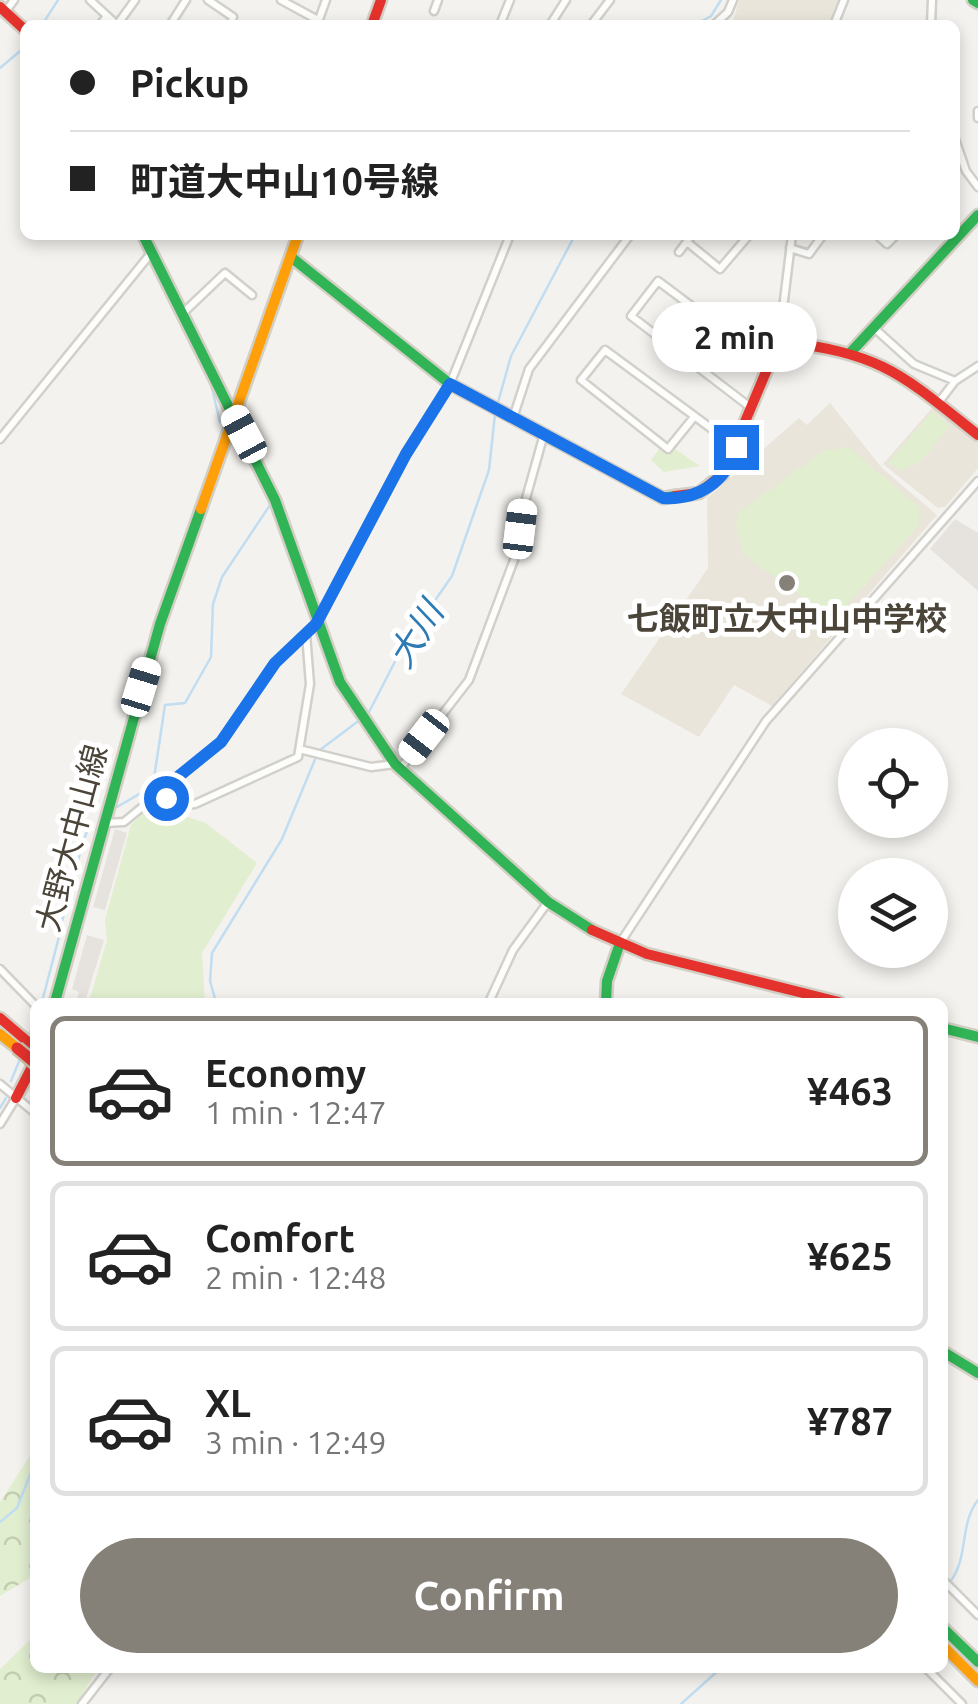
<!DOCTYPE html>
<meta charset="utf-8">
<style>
:root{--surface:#fff;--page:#f2f2f2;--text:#222;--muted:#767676;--line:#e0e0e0;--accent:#868178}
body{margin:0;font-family:Ubuntu,"Noto Sans JP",sans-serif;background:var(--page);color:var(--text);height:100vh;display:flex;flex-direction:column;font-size:38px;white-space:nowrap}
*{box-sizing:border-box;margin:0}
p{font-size:32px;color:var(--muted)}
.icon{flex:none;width:55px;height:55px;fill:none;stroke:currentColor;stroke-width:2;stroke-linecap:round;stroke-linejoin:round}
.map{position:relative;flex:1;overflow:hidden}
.drawer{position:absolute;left:30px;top:998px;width:918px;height:675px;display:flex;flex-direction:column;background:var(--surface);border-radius:15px;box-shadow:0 5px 15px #0003}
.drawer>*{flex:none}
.hud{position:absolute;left:20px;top:20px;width:940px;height:220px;border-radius:15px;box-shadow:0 5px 15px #0003;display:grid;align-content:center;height:220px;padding:0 50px;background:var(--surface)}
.fabs{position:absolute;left:838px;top:728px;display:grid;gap:20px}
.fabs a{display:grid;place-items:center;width:110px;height:110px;border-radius:50%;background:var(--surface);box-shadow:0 5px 15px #0003;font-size:50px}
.end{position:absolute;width:45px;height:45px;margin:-22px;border:12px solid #1a73e8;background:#fff;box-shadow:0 0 0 5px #fff}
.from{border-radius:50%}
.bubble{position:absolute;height:70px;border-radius:35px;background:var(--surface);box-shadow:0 5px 15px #0003;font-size:32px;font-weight:700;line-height:70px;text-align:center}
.car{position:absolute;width:30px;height:60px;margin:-30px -15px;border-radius:12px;box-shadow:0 0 8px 2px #0007;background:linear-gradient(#fff 24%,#345 0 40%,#fff 0 76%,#345 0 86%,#fff 0)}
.hud b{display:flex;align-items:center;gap:35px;height:95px;font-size:38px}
.hud b+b{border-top:2px solid var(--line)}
.hud i{width:25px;height:25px;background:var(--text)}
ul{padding:18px 0 0;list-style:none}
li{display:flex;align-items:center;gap:30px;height:150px;margin:0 20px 15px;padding:0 30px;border:5px solid var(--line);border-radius:15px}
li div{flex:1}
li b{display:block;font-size:38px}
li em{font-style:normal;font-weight:700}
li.selected{border-color:var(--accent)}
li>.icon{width:90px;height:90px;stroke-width:1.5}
.action{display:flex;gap:20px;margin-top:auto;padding:20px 50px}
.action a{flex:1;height:115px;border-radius:60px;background:var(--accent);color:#fff;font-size:40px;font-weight:700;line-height:115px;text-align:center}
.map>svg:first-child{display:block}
.education{fill:#eae5da}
.green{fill:#e1eecf}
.forest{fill:url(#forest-crowns)}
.parking{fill:#e6e3df}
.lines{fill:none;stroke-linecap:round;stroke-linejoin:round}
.stream{stroke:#c0ddf1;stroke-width:2.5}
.street-casing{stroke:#d2d0cb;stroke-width:11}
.fast-casing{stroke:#d3cfc5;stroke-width:15}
.slow-casing{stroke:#d3cfc5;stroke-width:15}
.jam-casing{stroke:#d3cfc5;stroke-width:15}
.street{stroke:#fdfdfc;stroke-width:6}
.fast{stroke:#30b455;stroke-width:10}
.slow{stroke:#ff9f0a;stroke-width:10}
.jam{stroke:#e5322d;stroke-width:10}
.jam-bridge-casing{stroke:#ccbfa9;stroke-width:16;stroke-linecap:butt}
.jam-bridge{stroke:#e5322d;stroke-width:11}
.route{stroke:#1a73e8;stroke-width:12}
.poi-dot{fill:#868178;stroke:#fff;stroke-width:4}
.labels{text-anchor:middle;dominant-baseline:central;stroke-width:10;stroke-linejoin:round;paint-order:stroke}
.poi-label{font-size:32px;font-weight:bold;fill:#4b4439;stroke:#fff}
.street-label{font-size:32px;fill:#4b4439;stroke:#fff}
.water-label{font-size:35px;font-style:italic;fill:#2e7ab2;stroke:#fff}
</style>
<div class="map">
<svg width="978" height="1704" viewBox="0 0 978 1704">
<defs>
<pattern id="forest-crowns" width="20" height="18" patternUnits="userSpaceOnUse" patternTransform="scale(2.5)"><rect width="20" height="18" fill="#e1eecf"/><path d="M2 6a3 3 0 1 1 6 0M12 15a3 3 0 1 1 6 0" fill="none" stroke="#c3cdb2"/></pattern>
</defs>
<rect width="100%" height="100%" fill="#f4f2ee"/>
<path class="education" d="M739,0H838L829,25H732Z
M830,403L882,468L937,515L772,706L734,685L699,737L621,694L708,568L707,498L799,418L807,425Z
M933,407L978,444V468L945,507L938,508L883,464Z"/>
<path class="green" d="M933,411L951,426L919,463L901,471L888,463Z
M849,447L919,507V525L834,619L743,554L736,529L738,513L823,451Z
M660,448L670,454L675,449L700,466L664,472L651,460Z
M151,805L206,823L257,863L202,953L205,1002H89L107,940L105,920L131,825Z"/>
<path class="forest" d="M35,1448V1575L0,1596V1502Z
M35,1635V1668H98L77,1704H0V1669Z"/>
<path class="parking" d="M955,519L978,533V591L930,549Z
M115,829L127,833L105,910L93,907Z
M87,935L104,940L85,1002H68H76L79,992L72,989Z"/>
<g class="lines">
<path class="stream" d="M42,25L58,0
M695,25L711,16L721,0
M0,68L25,47
M137,235L144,250
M149,261L205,370
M210,380L220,422
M497,406L511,356L575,235
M239,451L257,473
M368,714L402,648L452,576L489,470L495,414
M320,750L361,719
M153,785L165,705L185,703L211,657L213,604L222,577L270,505
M117,807L146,790
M83,841L91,823
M61,925L81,849
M43,998L60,933
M216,1002L210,981L212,953L282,839L316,757
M28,1038L35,1020
M11,1081L20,1059
M0,1108L6,1098
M0,1522L17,1508L35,1462
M950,1582C969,1558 959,1524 978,1500
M681,1704L721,1668"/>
<defs>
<path id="street" d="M90,0L117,25L135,0
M208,0L233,17L230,25
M281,0L316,19
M6,11L14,0
M434,11L438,0
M100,25L107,16
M170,25L186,0
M317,25L326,0
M500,25L510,0
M550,25L566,0
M591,25L610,0
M714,25L728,12L733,0
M834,25L844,0
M931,25L932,0
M978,111V118
M955,139L966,171L978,187
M877,235L887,244L896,235
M687,242L720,269L749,235
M790,248L809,254L823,235
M679,252L692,235
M183,313L225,273L252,295
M873,327L914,364L955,381L978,366
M779,341L792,235
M939,402L955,381
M750,407L631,316L658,281L770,365
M694,417L668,449L581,380L605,350L735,446
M513,418L529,369L630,235
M0,439L152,252
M303,750L371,767L395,764
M400,769L469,680L517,552L523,509L544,434
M159,793L183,805L195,804L298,757L310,684L306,634
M105,823L124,822L221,742L275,663L316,624L406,453L450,384L510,235
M620,943L766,721L978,481
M0,969L35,1005
M489,1002L513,950L548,902
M0,1084L35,1113
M0,1124L16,1098
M942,1579L978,1615
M926,1668L962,1704
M82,1704L110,1668"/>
<path id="fast" d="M973,0L978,3
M143,235L275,500L340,682L395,764L548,902L592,930
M291,257L450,384L663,498L675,496
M851,352L978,215
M55,1002L160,624L201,509
M606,1002L607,981L620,943
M942,1028L978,1037
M942,1351L978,1373
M942,1627L978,1662"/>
<path id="slow" d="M201,509L298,235
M0,1034L17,1048
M942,1645L978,1681"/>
<path id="jam" d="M0,7L25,30
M372,25L381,0
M675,496L699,493L723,474L779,341C882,354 899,372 978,435
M592,930L647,954L839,1002
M0,1018L35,1048
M16,1098L35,1061"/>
</defs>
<use href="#street" class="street-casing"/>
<use href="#fast" class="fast-casing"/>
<use href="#slow" class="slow-casing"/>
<use href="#jam" class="jam-casing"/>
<use href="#street" class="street"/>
<use href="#fast" class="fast"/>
<use href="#slow" class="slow"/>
<use href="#jam" class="jam"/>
<defs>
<path id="jam-bridge" d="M17,1048L35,1063"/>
</defs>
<use href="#jam-bridge" class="jam-bridge-casing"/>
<use href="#jam-bridge" class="jam-bridge"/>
</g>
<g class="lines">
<path class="route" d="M166,798L158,793L221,742L275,663L316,624L406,454L450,384L663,498C699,500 726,482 736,447"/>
</g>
<circle class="poi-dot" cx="787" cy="583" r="10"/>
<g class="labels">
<g class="poi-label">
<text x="787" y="618">七飯町立大中山中学校</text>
</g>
<g class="street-label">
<text transform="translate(71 838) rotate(-75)">大野大中山線</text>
</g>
<g class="water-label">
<text transform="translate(415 634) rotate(-58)">大川</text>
</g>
</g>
</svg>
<div class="fabs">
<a><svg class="icon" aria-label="locate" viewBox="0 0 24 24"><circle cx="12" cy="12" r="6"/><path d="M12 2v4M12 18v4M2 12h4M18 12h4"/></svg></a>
<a><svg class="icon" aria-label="layers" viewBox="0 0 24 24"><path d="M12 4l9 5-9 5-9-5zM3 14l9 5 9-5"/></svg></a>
</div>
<i class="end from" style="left:166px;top:798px"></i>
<i class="end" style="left:736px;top:447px"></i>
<div class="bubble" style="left:652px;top:302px;width:165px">2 min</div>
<i class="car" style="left:244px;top:434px;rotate:332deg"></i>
<i class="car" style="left:520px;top:529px;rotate:7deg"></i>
<i class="car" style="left:141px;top:687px;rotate:17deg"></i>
<i class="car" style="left:424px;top:737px;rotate:218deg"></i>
<div class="hud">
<b><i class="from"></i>Pickup</b>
<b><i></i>町道大中山10号線</b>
</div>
<section class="drawer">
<ul>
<li class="selected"><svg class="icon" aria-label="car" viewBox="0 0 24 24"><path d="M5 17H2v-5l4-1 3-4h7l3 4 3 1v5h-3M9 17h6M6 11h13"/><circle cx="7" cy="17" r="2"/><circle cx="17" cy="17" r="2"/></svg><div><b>Economy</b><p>1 min · 12:47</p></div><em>¥463</em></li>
<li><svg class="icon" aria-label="car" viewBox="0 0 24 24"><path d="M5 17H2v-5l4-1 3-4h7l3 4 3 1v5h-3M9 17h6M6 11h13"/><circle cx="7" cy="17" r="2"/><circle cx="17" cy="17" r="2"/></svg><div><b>Comfort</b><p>2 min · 12:48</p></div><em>¥625</em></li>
<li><svg class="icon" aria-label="car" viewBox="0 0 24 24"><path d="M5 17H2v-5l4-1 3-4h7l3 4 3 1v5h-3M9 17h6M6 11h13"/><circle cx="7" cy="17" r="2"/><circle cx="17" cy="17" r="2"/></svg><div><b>XL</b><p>3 min · 12:49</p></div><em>¥787</em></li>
</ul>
<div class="action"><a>Confirm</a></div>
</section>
</div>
